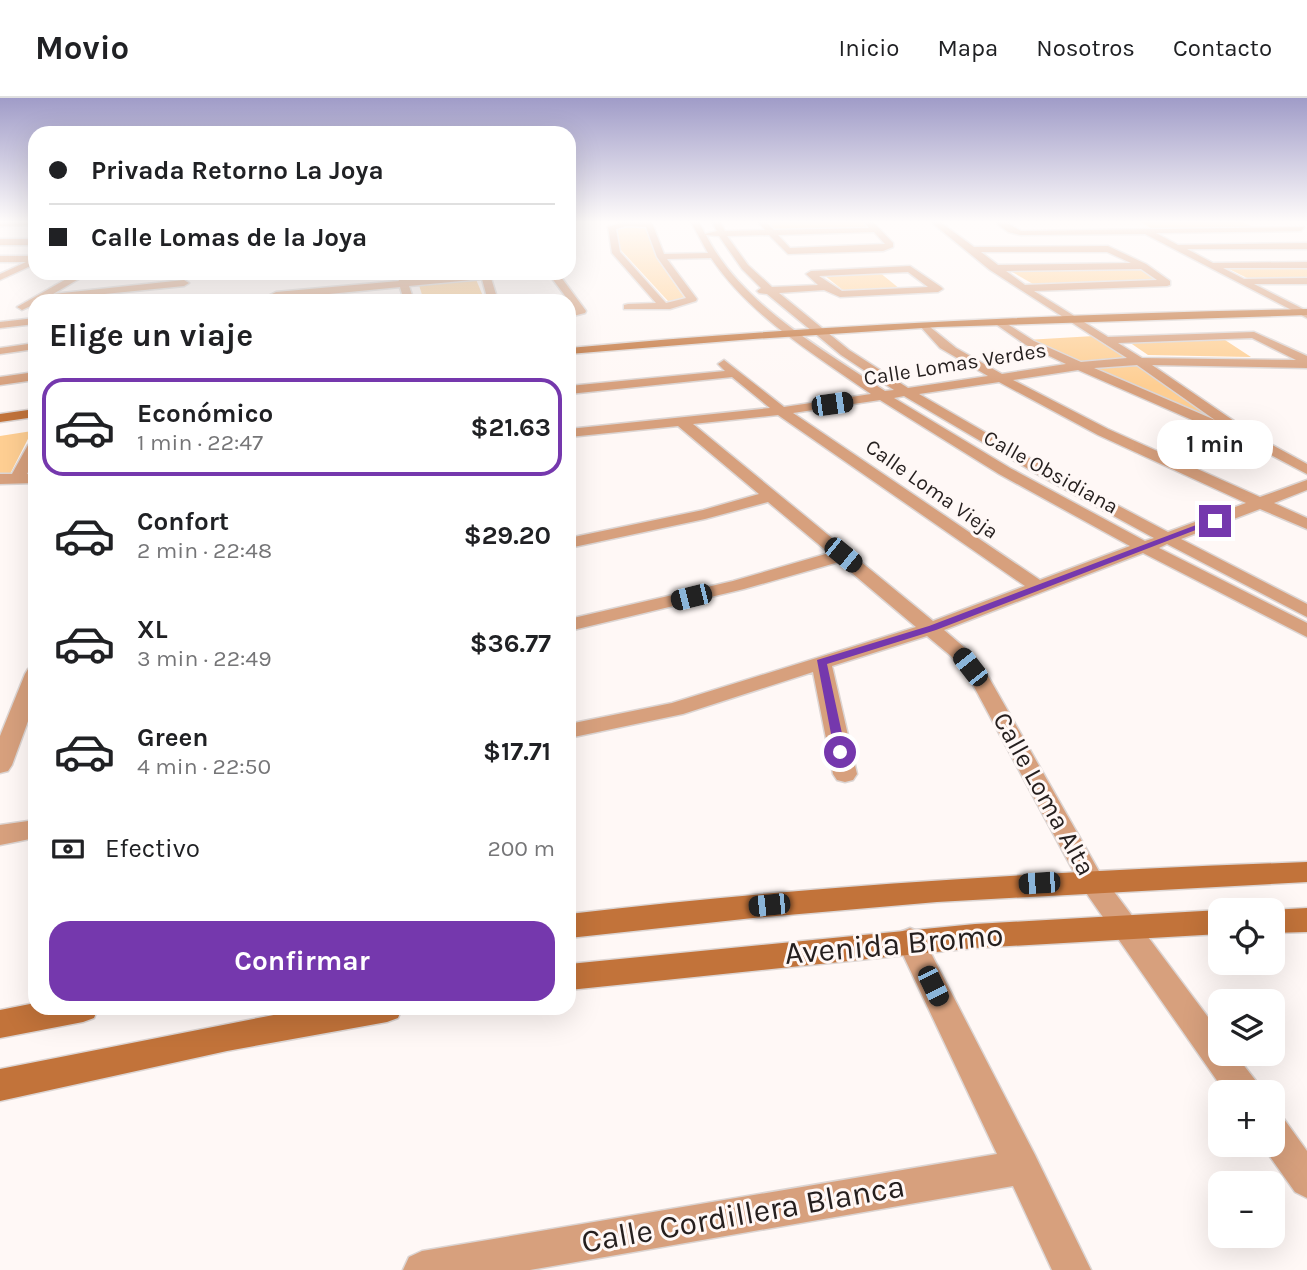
<!DOCTYPE html>
<html lang="es">
<meta charset="utf-8">
<style>
:root{--surface:#fff;--page:#f2f2f2;--text:#202124;--muted:#757577;--line:#e0e0e0;--accent:#7538ad}
body{margin:0;font-family:Karla,sans-serif;background:var(--page);color:var(--text);height:100vh;display:flex;flex-direction:column;font-size:26px;white-space:nowrap}
*{box-sizing:border-box;margin:0}
p{font-size:23px;color:var(--muted)}
.icon{flex:none;width:38px;height:38px;fill:none;stroke:currentColor;stroke-width:2;stroke-linecap:round;stroke-linejoin:round}
.map{position:relative;flex:1;overflow:hidden}
.side{position:absolute;left:28px;top:196px;width:548px;height:721px;display:flex;flex-direction:column;background:var(--surface);border-radius:21px;box-shadow:0 7px 28px #0002}
.side>*{flex:none}
.hud{position:absolute;left:28px;top:28px;width:548px;height:154px;border-radius:21px;box-shadow:0 7px 28px #0002;display:grid;align-content:center;height:154px;padding:0 21px;background:var(--surface)}
.buttons{position:absolute;left:1208px;top:800px;display:grid;gap:14px}
.buttons a{display:grid;place-items:center;width:77px;height:77px;border-radius:14px;background:var(--surface);box-shadow:0 7px 28px #0002;font-size:35px}
.end{position:absolute;width:32px;height:32px;margin:-16px;border:9px solid #7538ad;background:#fff;box-shadow:0 0 0 4px #fff}
.from{border-radius:50%}
.bubble{position:absolute;height:49px;border-radius:21px;background:var(--surface);box-shadow:0 7px 28px #0002;font-size:23px;font-weight:700;line-height:49px;text-align:center}
.car{position:absolute;width:21px;height:42px;margin:-21px -10px;border-radius:9px;box-shadow:0 0 5px 2px #0007;background:linear-gradient(#222 24%,#8ab4d8 0 40%,#222 0 76%,#8ab4d8 0 86%,#222 0)}
.hud b{display:flex;align-items:center;gap:24px;height:66px;font-size:26px}
.hud b+b{border-top:2px solid var(--line)}
.hud i{width:18px;height:18px;background:var(--text)}
ul{padding:0;list-style:none}
li{display:flex;align-items:center;gap:21px;height:98px;margin:0 14px 10px;padding:0 7px;border:4px solid transparent;border-radius:21px}
li div{flex:1}
li b{display:block;font-size:26px}
li em{font-style:normal;font-weight:700}
li.selected{border-color:var(--accent)}
li>.icon{width:63px;height:63px;stroke-width:1.5}
h2{padding:0 21px;font-size:32px;line-height:84px}
.pay{display:flex;align-items:center;gap:18px;height:77px;padding:0 21px;font-size:26px}
.pay p{margin-inline-start:auto}
.button{display:flex;gap:14px;margin-top:auto;padding:14px 21px}
.button a{flex:1;height:80px;border-radius:21px;background:var(--accent);color:#fff;font-size:28px;font-weight:700;line-height:80px;text-align:center}
header{display:flex;align-items:center;gap:42px;box-sizing:border-box;height:98px;padding:0 35px;background:var(--surface);border-bottom:2px solid var(--line)}
header strong{font-size:33px}
nav{display:flex;gap:38px;margin-inline-start:auto;font-size:24px}
.map>svg:first-child{display:block}
.green{fill:#fece92}
.lines{fill:none;stroke-linecap:round;stroke-linejoin:round}
.street-casing{stroke:#dcd5d3;stroke-width:3}
.secondary-casing{stroke:#dcd5d3;stroke-width:3}
.street{fill:#d7a07d;fill-rule:evenodd}
.secondary{fill:#c2733a;fill-rule:evenodd}
.route{fill:#7538ad}
.labels{text-anchor:middle;dominant-baseline:central;stroke-width:6;stroke-linejoin:round;paint-order:stroke}
.far-street-label{font-size:21px;fill:#251f1e;stroke:#fff8f6}
.street-label{font-size:26px;fill:#251f1e;stroke:#fff8f6}
.near-street-label{font-size:32px;fill:#251f1e;stroke:#fff8f6}
</style>
<header>
<strong>Movio</strong>
<nav><a>Inicio</a><a>Mapa</a><a>Nosotros</a><a>Contacto</a></nav>
</header>
<div class="map">
<svg width="1307" height="1172" viewBox="0 0 1307 1172">
<rect width="100%" height="100%" fill="#fff8f6"/>
<path class="green" d="M769,124H864L871,130L775,133Z
M1141,124H1242L1254,129L1152,131Z
M645,127L657,161L686,202L668,203L620,151L617,128Z
M1225,169H1307V180L1249,181Z
M1139,170L1160,182L1033,186L1007,171Z
M879,174L900,191L844,193L824,177Z
M475,179L485,203H424L418,184Z
M1094,238L1135,262L1081,267L1026,242Z
M1225,242L1251,259L1148,257L1129,244Z
M1137,264L1236,334L1182,314L1085,269Z
M32,333L9,378H0V338Z"/>
<g class="lines">
<defs>
<path id="street" d="M0,124H35V127L0,128Z
M624,124L652,125L664,156L708,155L691,124H699L705,136L717,133L712,124H720L725,133L765,132L758,124H766L774,132L869,130L864,124H873L893,145V149L883,153L788,156L769,137L727,138L748,167L772,189L818,187L806,176L811,173L910,168L941,189L943,191L938,194L840,199L824,192L779,195L849,252L908,290L988,278L940,250L920,228L925,225L956,250L1002,276L1066,266L1026,247L997,227V223L1001,222L1034,243L1081,264L1127,260L990,172L931,124H940L974,149L1108,148L1146,166L1170,183V187L1167,188L1034,193L1108,239L1254,234L1307,258V270L1152,267L1256,338L1307,366V376L1246,344L1226,330L1215,332L1078,272L1013,282L1108,331L1260,399L1307,382V392L1274,405L1307,420V431L1260,411L1181,441L1307,506V519L1167,446L1159,450L1307,525V539L1143,455L944,532L965,550L988,578L1100,775L1220,935V956H1235L1256,983L1260,994H1225L1082,789L972,585L951,558L927,538L832,568L857,676L853,682L845,684L837,682L833,676L813,574L683,616L569,640V626L672,605L916,529L839,464L744,491L569,533V521L733,483L829,455L768,404L705,421L569,450V440L703,412L759,396L678,328L569,339V331L770,310L732,279L569,296V288L725,273L718,266L724,262L784,309L871,296C815,257 750,218 711,160L667,161L697,201L696,203L670,211H624V207L628,206L656,205L612,155L608,129ZM627,128L646,129L657,159L686,200L666,205L620,154L616,131ZM874,134L885,146L790,150L778,137ZM706,137L719,138L742,171L761,190L757,193L759,195L767,196L841,257L894,292L885,293C822,251 741,206 706,137ZM981,154H1107L1131,165L998,167ZM1141,171L1157,182L1025,187L1006,173ZM908,174L928,189L842,193L819,178ZM1252,240L1296,262L1142,260L1118,245ZM1137,267L1215,322L1094,270ZM999,284L1098,337L1246,405L1168,434L1045,369L919,296ZM904,298L1035,375L1154,440L1145,443L1010,370L894,300ZM880,302L999,376L1130,448L1040,482L793,315ZM778,317L1025,488L933,523L693,326Z
M995,124H1005L1021,133L1304,129L1301,133L1156,135L1178,147L1307,145V151H1187L1213,165L1307,164V170H1223L1244,181L1307,180V186H1254L1307,213V220L1145,136L1020,137L1008,134Z
M0,141H35V147H0Z
M0,158H33L35,166L0,182V176L26,164H0Z
M77,175H89L53,196L184,182L189,185L184,188L35,203V206L22,212L17,209Z
M269,175H289L284,178Z
M396,175H406L408,182L482,175H524L491,180L498,203H488L482,181L409,188L414,203H404L400,189L258,203L276,194L399,183Z
M548,175H558L586,213L585,215L569,219V213L575,211Z
M35,220V226L0,230V224Z
M35,245V251L0,256V250Z
M35,274V282L0,287V279Z
M35,343V361L27,376L35,375V385L0,386V376H12L28,347Z
M35,570V604L12,667L8,673L0,675V638L25,576L28,571Z
M35,722V740L0,747V727Z
M910,830L920,834L1035,1057L1091,1172H1052L1013,1088L530,1172H403L409,1159L422,1153L997,1056L896,842L900,834Z
M1272,1016L1284,1021L1307,1053V1100L1295,1094L1261,1046H1272Z"/>
<path id="secondary" d="M1307,211V217L938,229L753,241L569,256V250C815,227 1060,216 1307,211Z
M35,311V319L0,324V316Z
M1307,764V784L937,804L753,820L569,840V816C814,787 1061,773 1307,764Z
M1307,810V834L1272,835L1270,812Z
M1220,812V836L975,850L569,892V866L975,826Z
M35,905V910H98L94,920L83,924L0,940V912Z
M309,910H402L398,920L387,924L227,953L0,1003V971Z"/>
</defs>
<use href="#street" class="street-casing"/>
<use href="#secondary" class="secondary-casing"/>
<use href="#street" class="street"/>
<use href="#secondary" class="secondary"/>
</g>
<linearGradient id="sky" x2="0" y2="1"><stop stop-color="#a09cc8"/><stop offset="0.43" stop-color="#fffcfb"/><stop offset="1" stop-color="#fffcfb" stop-opacity="0"/></linearGradient>
<rect width="1307" height="288" fill="url(#sky)"/>
<path class="route" d="M1212,421L1219,423L936,532L827,566L846,654L844,657H835L817,562L929,528Z"/>
<g class="labels">
<g class="far-street-label">
<text transform="translate(955 266) rotate(-9)">Calle Lomas Verdes</text>
<text transform="translate(1051 374) rotate(29)">Calle Obsidiana</text>
<text transform="translate(932 391) rotate(35)">Calle Loma Vieja</text>
</g>
<g class="street-label">
<text transform="translate(1044 696) rotate(61)">Calle Loma Alta</text>
</g>
<g class="near-street-label">
<text transform="translate(894 846) rotate(-5)">Avenida Bromo</text>
<text transform="translate(743 1116) rotate(-10)">Calle Cordillera Blanca</text>
</g>
</g>
</svg>
<div class="buttons">
<a><svg class="icon" aria-label="locate" viewBox="0 0 24 24"><circle cx="12" cy="12" r="6"/><path d="M12 2v4M12 18v4M2 12h4M18 12h4"/></svg></a>
<a><svg class="icon" aria-label="layers" viewBox="0 0 24 24"><path d="M12 4l9 5-9 5-9-5zM3 14l9 5 9-5"/></svg></a>
<a>+</a>
<a>−</a>
</div>
<i class="end from" style="left:840px;top:654px"></i>
<i class="end" style="left:1215px;top:423px"></i>
<div class="bubble" style="left:1157px;top:322px;width:116px">1 min</div>
<i class="car" style="left:832px;top:306px;rotate:82deg"></i>
<i class="car" style="left:843px;top:457px;rotate:129deg"></i>
<i class="car" style="left:691px;top:499px;rotate:256deg"></i>
<i class="car" style="left:970px;top:569px;rotate:322deg"></i>
<i class="car" style="left:1039px;top:785px;rotate:266deg"></i>
<i class="car" style="left:769px;top:807px;rotate:264deg"></i>
<i class="car" style="left:933px;top:888px;rotate:154deg"></i>
<div class="hud">
<b><i class="from"></i>Privada Retorno La Joya</b>
<b><i></i>Calle Lomas de la Joya</b>
</div>
<section class="side">
<h2>Elige un viaje</h2>
<ul>
<li class="selected"><svg class="icon" aria-label="car" viewBox="0 0 24 24"><path d="M5 17H2v-5l4-1 3-4h7l3 4 3 1v5h-3M9 17h6M6 11h13"/><circle cx="7" cy="17" r="2"/><circle cx="17" cy="17" r="2"/></svg><div><b>Económico</b><p>1 min · 22:47</p></div><em>$21.63</em></li>
<li><svg class="icon" aria-label="car" viewBox="0 0 24 24"><path d="M5 17H2v-5l4-1 3-4h7l3 4 3 1v5h-3M9 17h6M6 11h13"/><circle cx="7" cy="17" r="2"/><circle cx="17" cy="17" r="2"/></svg><div><b>Confort</b><p>2 min · 22:48</p></div><em>$29.20</em></li>
<li><svg class="icon" aria-label="car" viewBox="0 0 24 24"><path d="M5 17H2v-5l4-1 3-4h7l3 4 3 1v5h-3M9 17h6M6 11h13"/><circle cx="7" cy="17" r="2"/><circle cx="17" cy="17" r="2"/></svg><div><b>XL</b><p>3 min · 22:49</p></div><em>$36.77</em></li>
<li><svg class="icon" aria-label="car" viewBox="0 0 24 24"><path d="M5 17H2v-5l4-1 3-4h7l3 4 3 1v5h-3M9 17h6M6 11h13"/><circle cx="7" cy="17" r="2"/><circle cx="17" cy="17" r="2"/></svg><div><b>Green</b><p>4 min · 22:50</p></div><em>$17.71</em></li>
</ul>
<div class="pay"><svg class="icon" aria-label="cash" viewBox="0 0 24 24"><path d="M3 7h18v10H3z"/><circle cx="12" cy="12" r="2"/></svg>Efectivo<p>200 m</p></div>
<div class="button"><a>Confirmar</a></div>
</section>
</div>
